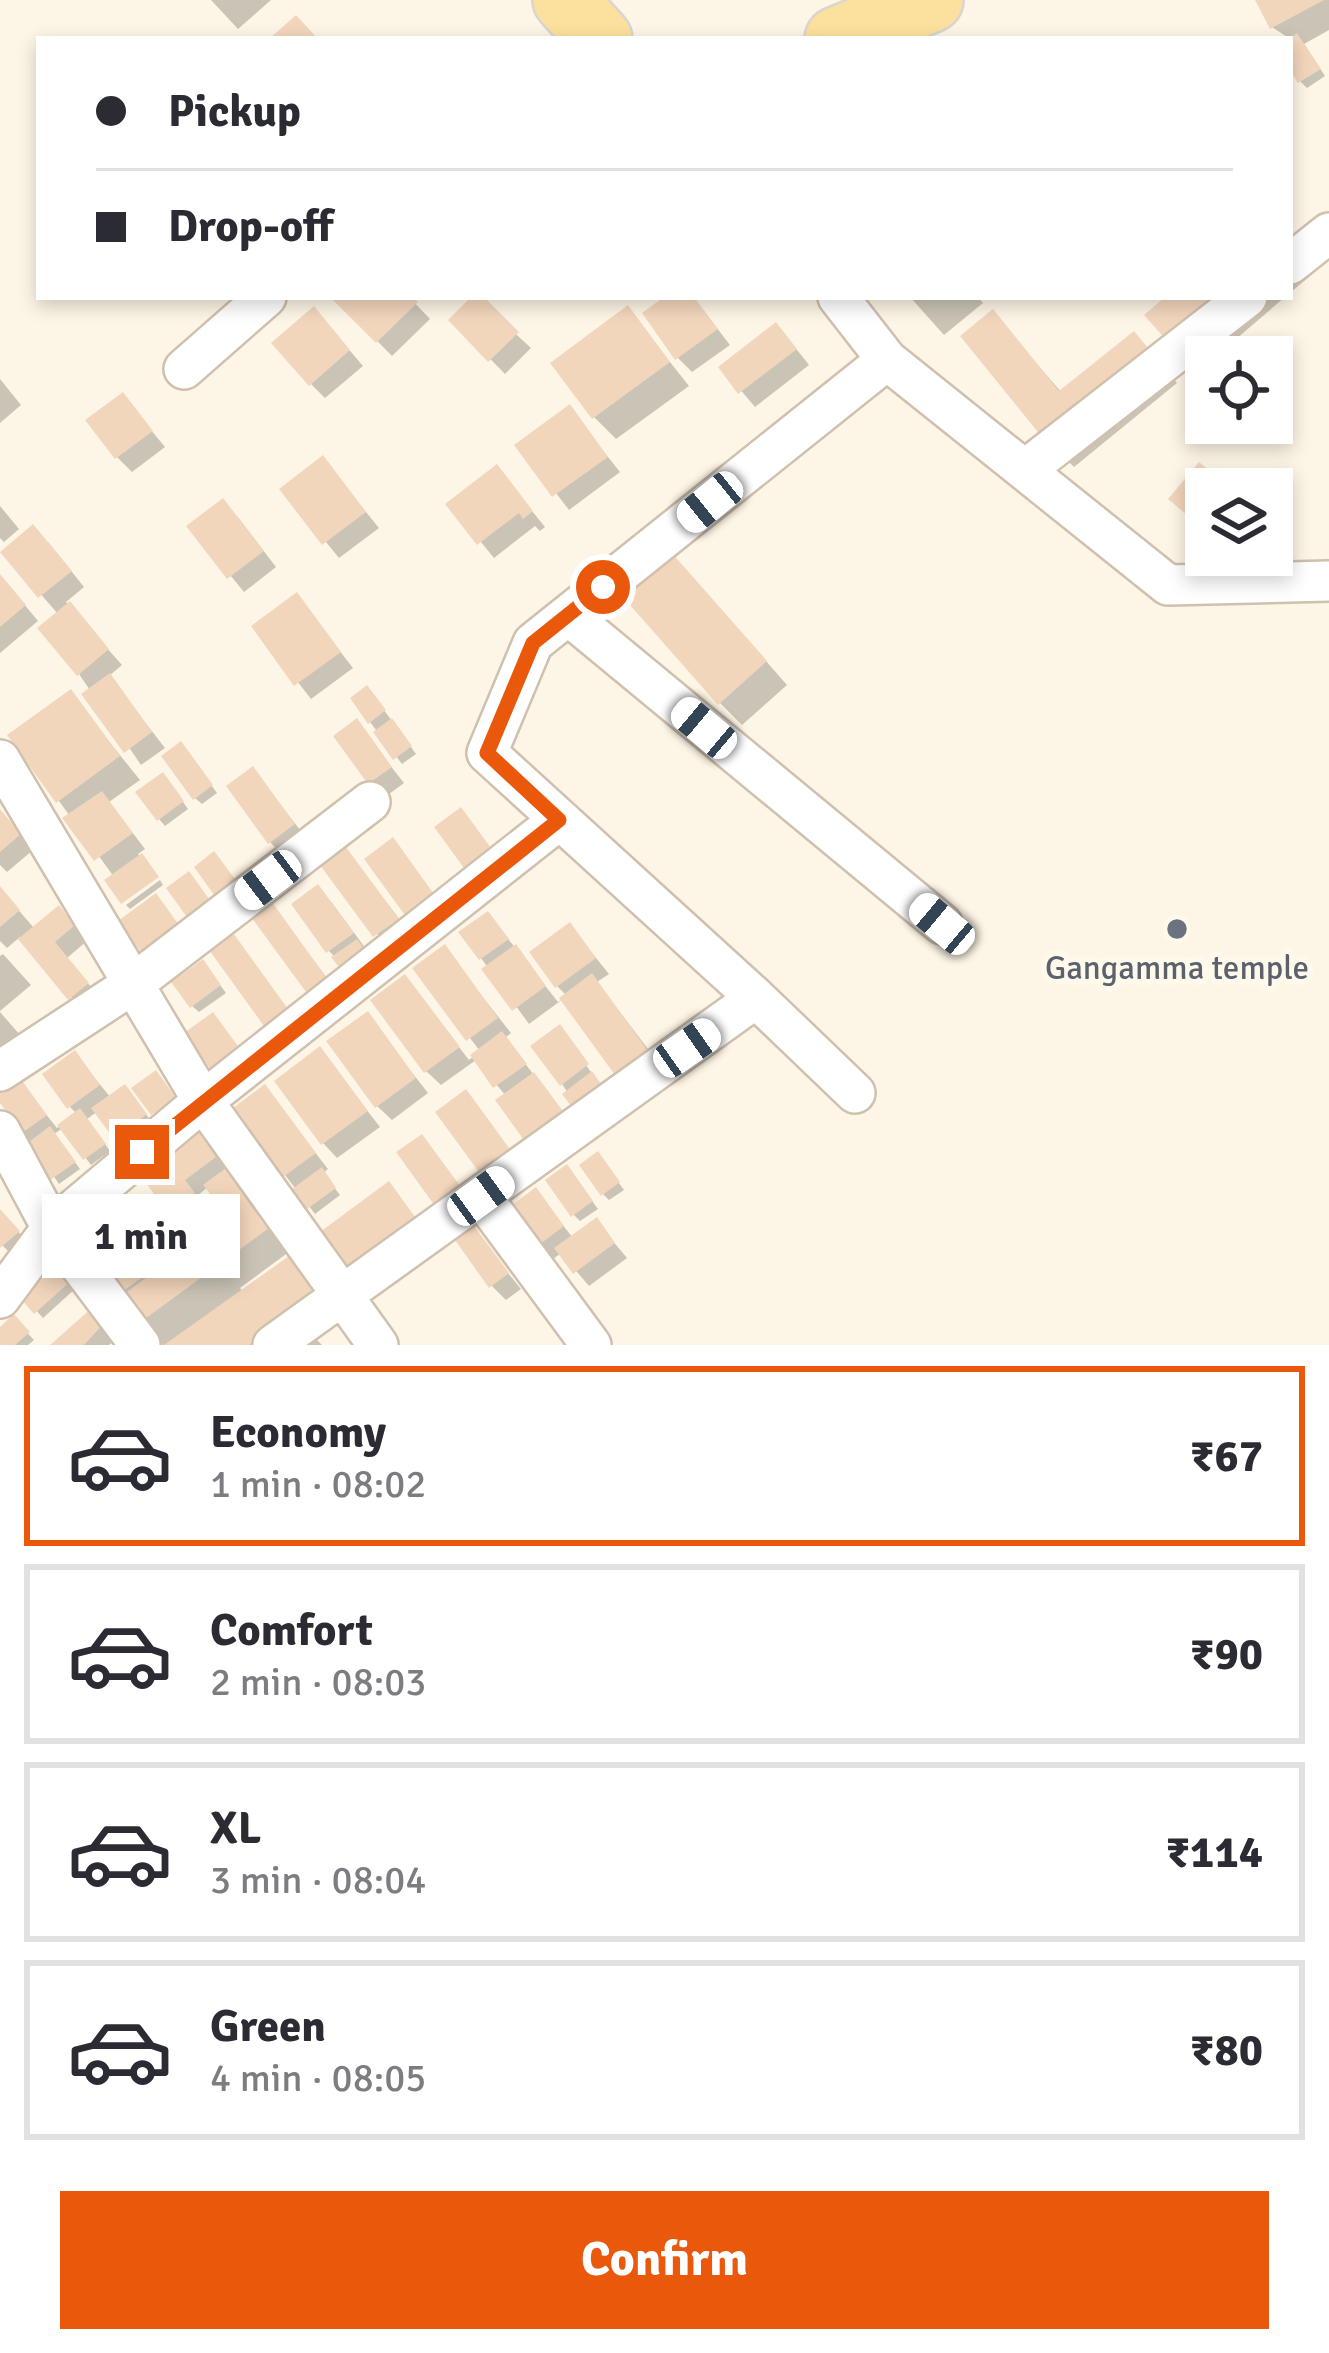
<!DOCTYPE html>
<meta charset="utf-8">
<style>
:root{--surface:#fff;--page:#f7f7f7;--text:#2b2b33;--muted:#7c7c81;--line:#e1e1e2;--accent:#ea580c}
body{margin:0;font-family:Signika,sans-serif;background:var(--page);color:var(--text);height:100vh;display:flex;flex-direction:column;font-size:45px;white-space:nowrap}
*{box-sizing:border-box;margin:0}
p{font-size:39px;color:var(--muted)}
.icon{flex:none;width:66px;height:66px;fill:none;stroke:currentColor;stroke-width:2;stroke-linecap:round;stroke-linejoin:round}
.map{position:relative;height:1345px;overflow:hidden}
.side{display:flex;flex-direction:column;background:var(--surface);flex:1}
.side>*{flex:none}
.banner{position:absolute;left:36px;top:36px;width:1257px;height:264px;border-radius:0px;box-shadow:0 6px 18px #0003;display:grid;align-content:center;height:264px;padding:0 60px;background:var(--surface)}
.fabs{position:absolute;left:1185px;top:336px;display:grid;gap:24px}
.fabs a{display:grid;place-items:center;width:108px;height:108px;border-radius:0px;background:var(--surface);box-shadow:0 6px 18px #0003;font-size:60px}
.end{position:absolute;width:54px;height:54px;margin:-27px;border:15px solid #ea580c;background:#fff;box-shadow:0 0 0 6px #fff}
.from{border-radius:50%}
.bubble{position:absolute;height:84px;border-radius:0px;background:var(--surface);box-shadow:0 6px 18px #0003;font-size:39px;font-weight:700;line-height:84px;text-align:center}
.car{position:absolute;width:36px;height:72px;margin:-36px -18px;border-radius:15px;box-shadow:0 0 9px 3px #0007;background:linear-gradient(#fff 24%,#345 0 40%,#fff 0 76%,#345 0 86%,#fff 0)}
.banner b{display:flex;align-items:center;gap:42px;height:114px;font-size:45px}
.banner b+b{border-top:3px solid var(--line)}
.banner i{width:30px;height:30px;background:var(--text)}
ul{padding:21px 0 0;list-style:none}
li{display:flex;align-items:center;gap:36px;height:180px;margin:0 24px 18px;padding:0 36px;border:6px solid var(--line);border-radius:0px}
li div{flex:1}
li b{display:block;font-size:45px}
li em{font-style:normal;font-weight:700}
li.selected{border-color:var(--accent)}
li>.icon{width:108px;height:108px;stroke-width:1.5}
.primary-button{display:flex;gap:24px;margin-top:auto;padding:24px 60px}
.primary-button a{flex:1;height:138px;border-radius:0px;background:var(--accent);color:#fff;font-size:48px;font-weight:700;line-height:138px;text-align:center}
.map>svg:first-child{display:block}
.shadow{fill:#0003;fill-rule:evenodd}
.building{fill:#f2d6bc;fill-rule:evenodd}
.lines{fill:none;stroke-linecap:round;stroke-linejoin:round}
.street-casing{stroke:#d0c0ae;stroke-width:44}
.primary-casing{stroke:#dbd5d0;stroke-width:68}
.street{stroke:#fff;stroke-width:39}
.primary{stroke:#fce09d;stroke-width:63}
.route{stroke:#ea580c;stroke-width:15}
.worship-dot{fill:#6b7280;stroke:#fff9eb;stroke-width:4.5}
.labels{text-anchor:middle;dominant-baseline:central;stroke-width:12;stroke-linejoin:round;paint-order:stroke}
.worship-label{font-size:33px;fill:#5b616d;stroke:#fff9eb}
</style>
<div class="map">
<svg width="1329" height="1345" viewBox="0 0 1329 1345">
<rect width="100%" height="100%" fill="#fdf5e5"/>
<path class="shadow" d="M211,0H271L238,29Z
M1258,0H1329V30L1304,44L1325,76L1307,88L1300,81L1290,65V39L1272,27Z
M1290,249L1312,274L1290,293Z
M334,297H409L430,319L392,356Z
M476,297L531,348L505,374L452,320Z
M669,297H693L730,345L692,372L678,358Z
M910,297H978L983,303L944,335Z
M1170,297H1285L1215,357H1206L1199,370L1177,348Z
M628,309L689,386L616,439L594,417Z
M993,313L1062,393L1156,357L1177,383L1074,467L1052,445Z
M328,325L363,366L325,398L311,384Z
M790,341L809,365L755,407L722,368Z
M0,379L21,405L0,423Z
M122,395L165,447L132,472L117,457Z
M569,408L620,472L569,510L519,445Z
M323,459L379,528L339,558L283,489Z
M1200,467L1225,489H1206V530L1186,514Z
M497,468L545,527L540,531L535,526L494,558L450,504Z
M0,506L19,529L4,542L0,538Z
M237,516L276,567L244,592L190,526Z
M48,542L84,587L66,602L122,665L109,676L165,748L141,765L79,674L58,614L4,552Z
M686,570L787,685L742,725L720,703Z
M0,575L38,621L0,653Z
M297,596L353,668L311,699L255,627Z
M70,693L140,780L109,802L145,849L138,854L148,863L114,877L59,801Z
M373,695L416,754L402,764L370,722Z
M356,722L404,783L385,797L337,737Z
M187,752L217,793L202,804L195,798Z
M253,770L308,840L284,857L270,842Z
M169,782L188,809L165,826L159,819Z
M0,810L33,850L7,872L0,865Z
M343,846L411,934L390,950L321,862Z
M160,880L163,885L130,909L126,905Z
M318,888L332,903L366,949L337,959L329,951Z
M0,889L35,929L73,924L87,941L67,958L101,999L85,1013L20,937L7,948L0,941Z
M271,906L338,992L322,1004L308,990Z
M494,921L558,1002L567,996L557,986L570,926L609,974L597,982L661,1066L632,1088L563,999L529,1024L481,958Z
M444,948L511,1033L505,1038L577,1130L506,1096L476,1060L441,1085L426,1071L405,978L469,1060L480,1051L416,968Z
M3,954L31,985L0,1011V956Z
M209,970L226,993L199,1012L192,1006Z
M0,1012L27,1043L0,1065Z
M367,1015L428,1093L392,1120L377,1106Z
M560,1028L605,1092L580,1111L562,1084Z
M320,1050L380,1127L337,1158L323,1143Z
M75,1054L111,1098L124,1088L159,1130L130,1151L98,1111L87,1119L110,1151L91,1165L63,1128L54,1134L80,1169L59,1184L0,1096L20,1082L57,1128L77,1114L70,1107Z
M265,1088L328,1169L323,1173L340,1195L315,1214L285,1175Z
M196,1133L297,1246L240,1288L243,1292L288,1260L337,1319L313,1336L322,1345H163L83,1255L147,1208L184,1254L195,1246L142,1172ZM208,1187L215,1196L204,1205L197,1196Z
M421,1138L478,1210L465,1220L521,1289L506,1300L492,1286Z
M604,1162L624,1190L609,1200L603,1194Z
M573,1175L598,1209L580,1221L574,1215Z
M536,1191L573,1238L596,1221L627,1258L589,1286L561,1253L548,1263L534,1249Z
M0,1211L32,1247L17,1260L0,1243Z
M54,1264L76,1288L43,1318L20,1293Z
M94,1310L119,1336L109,1345H55Z
M14,1319L34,1340L28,1345H0V1331Z"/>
<path class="building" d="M1255,0H1324L1270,29Z
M296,15L318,39H269Z
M1297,33L1321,69L1298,83L1290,71V38Z
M330,297H413L418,302L376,343Z
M471,297H484L519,332L488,362L448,320Z
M664,297H694L718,329L675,360L642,313Z
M1165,297H1237L1175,350L1144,315Z
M628,305L670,362L592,419L550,363Z
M314,306L350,350L309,386L271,343Z
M993,309L1059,391L1134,331L1157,359L1050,447L960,336Z
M776,322L797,349L738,394L718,367Z
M123,392L153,431L115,459L85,420Z
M570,404L608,457L552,497L514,445Z
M323,455L366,512L322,545L279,489Z
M1199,462L1224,483L1206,489V505L1193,520L1168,499Z
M497,464L533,511L523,519L519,513L477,545L445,504Z
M223,498L264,551L227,579L186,526Z
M33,524L72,571L38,598L0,552Z
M664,544L767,661L718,705L615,588Z
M0,574L26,605L0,627Z
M297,592L341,652L294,686L251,626Z
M70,601L109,649L77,676L37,628Z
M110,673L152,732L124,753L81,694Z
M367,685L386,710L368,724L350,698Z
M71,689L120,756L56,803L7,735Z
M357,718L392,767L368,784L333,736Z
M392,718L412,746L393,760L373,732Z
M181,741L213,785L193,800L161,756Z
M253,766L295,824L268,844L226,786Z
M163,772L184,801L157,821L135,792Z
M102,791L133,833L94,861L62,818Z
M461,807L499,859L472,879L434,827Z
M0,809L21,834L0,852Z
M393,837L436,897L407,918L364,859Z
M343,843L399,919L373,937L317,861Z
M214,851L238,883L217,899L194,867Z
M142,853L159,877L121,904L104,880Z
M189,871L212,903L189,920L166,888Z
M318,884L354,933L326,953L291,904Z
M0,886L20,910L0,927Z
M156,893L179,925L141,952L118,921Z
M272,902L326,977L306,992L251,917Z
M59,905L75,925L55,942L89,983L68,1000L18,939Z
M488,911L509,939L479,960L458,932Z
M570,922L596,958L555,988L529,952Z
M231,930L288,1009L264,1026L207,947Z
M357,939L367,953L342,971L331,957Z
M445,944L498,1018L466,1041L412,968Z
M516,944L546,986L512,1011L481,969Z
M203,959L221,985L190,1008L171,982Z
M592,973L648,1051L615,1075L559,998Z
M405,974L460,1047L424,1073L370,1000Z
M368,1011L416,1078L375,1108L326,1041Z
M213,1012L243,1053L214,1074L184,1033Z
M560,1024L589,1064L560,1086L530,1046Z
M502,1031L527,1064L493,1088L470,1055Z
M320,1046L368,1111L321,1145L274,1081Z
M75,1050L100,1085L67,1109L42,1074Z
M156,1070L176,1098L151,1115L131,1088Z
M592,1071L601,1084L571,1106L562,1094Z
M534,1072L565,1114L526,1143L495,1100Z
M20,1078L47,1115L22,1133L0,1103V1092Z
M125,1084L147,1114L114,1139L91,1108Z
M265,1084L316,1153L283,1177L233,1108Z
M466,1089L515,1156L484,1179L435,1112Z
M80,1108L106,1144L83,1160L57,1125Z
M50,1126L76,1162L50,1180L25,1145Z
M197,1130L216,1157L185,1180L195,1193L168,1213L138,1172Z
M422,1134L466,1194L440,1213L396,1152Z
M598,1151L620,1182L601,1196L579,1165Z
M234,1162L277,1222L138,1324L119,1298L190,1245L174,1223L211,1195L203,1185Z
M567,1164L593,1201L571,1217L545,1180Z
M322,1167L336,1188L307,1209L292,1189Z
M389,1181L418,1221L349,1272L320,1232Z
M536,1187L564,1226L531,1251L503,1212Z
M147,1204L180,1250L112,1299L78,1254ZM133,1243L143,1255L120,1272L111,1259Z
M0,1209L20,1231L0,1248Z
M597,1217L615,1243L573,1274L554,1248Z
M469,1219L509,1273L489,1288L450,1233Z
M289,1256L317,1296L249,1345H164Z
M54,1259L72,1280L34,1314L16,1293Z
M94,1306L107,1320L84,1345H50Z
M14,1314L30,1332L15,1345H0V1327Z"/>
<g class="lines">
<defs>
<path id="street" d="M1290,264L1329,233
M887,360L1168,585L1329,581
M184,369L266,297
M1025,470L1247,297
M568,615L942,924
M0,760L203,1101L378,1345
M756,998L855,1093
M0,1071L133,984L370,802
M0,1131L52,1228L140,1345
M481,1196L591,1345
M0,1298L52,1228L203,1101L559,820
M273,1345L756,998L487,753L533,643L887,360L838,297"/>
<path id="primary" d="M565,0L600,39
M837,39L931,0"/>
</defs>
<use href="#street" class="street-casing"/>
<use href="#primary" class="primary-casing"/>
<use href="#street" class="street"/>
<use href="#primary" class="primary"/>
</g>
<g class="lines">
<path class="route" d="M142,1152L559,820L487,753L533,643L603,587"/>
</g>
<circle class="worship-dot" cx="1177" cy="929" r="12"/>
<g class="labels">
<g class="worship-label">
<text x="1177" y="968">Gangamma temple</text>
</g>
</g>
</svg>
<div class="fabs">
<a><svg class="icon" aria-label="locate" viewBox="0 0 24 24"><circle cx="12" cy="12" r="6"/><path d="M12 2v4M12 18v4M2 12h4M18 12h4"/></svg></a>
<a><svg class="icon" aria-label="layers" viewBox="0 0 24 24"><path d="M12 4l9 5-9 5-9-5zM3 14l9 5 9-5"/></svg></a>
</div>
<i class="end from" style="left:603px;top:587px"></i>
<i class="end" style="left:142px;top:1152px"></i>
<div class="bubble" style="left:42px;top:1194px;width:198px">1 min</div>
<i class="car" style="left:710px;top:502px;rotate:231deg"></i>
<i class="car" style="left:704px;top:728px;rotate:310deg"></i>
<i class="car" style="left:268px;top:880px;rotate:233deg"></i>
<i class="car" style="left:942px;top:924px;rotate:310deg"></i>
<i class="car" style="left:687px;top:1048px;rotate:55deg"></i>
<i class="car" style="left:481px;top:1196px;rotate:54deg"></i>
<div class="banner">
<b><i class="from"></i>Pickup</b>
<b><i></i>Drop-off</b>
</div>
</div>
<section class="side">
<ul>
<li class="selected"><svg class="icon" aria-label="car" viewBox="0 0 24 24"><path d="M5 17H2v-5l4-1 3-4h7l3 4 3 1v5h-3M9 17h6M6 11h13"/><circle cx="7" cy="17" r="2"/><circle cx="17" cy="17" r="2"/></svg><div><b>Economy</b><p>1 min · 08:02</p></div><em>₹67</em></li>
<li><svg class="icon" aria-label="car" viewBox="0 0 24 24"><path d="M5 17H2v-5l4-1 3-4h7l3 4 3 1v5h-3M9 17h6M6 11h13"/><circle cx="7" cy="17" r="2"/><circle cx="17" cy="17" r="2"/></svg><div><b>Comfort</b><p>2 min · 08:03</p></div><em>₹90</em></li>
<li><svg class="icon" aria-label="car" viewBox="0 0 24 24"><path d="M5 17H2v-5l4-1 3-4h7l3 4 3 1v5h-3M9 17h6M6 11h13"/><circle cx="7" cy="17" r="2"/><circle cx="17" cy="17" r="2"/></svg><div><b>XL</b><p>3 min · 08:04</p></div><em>₹114</em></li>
<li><svg class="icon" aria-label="car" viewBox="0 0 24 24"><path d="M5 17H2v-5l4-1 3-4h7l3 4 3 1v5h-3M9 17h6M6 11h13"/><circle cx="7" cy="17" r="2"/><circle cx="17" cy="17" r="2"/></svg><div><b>Green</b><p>4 min · 08:05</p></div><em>₹80</em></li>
</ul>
<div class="primary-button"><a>Confirm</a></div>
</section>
